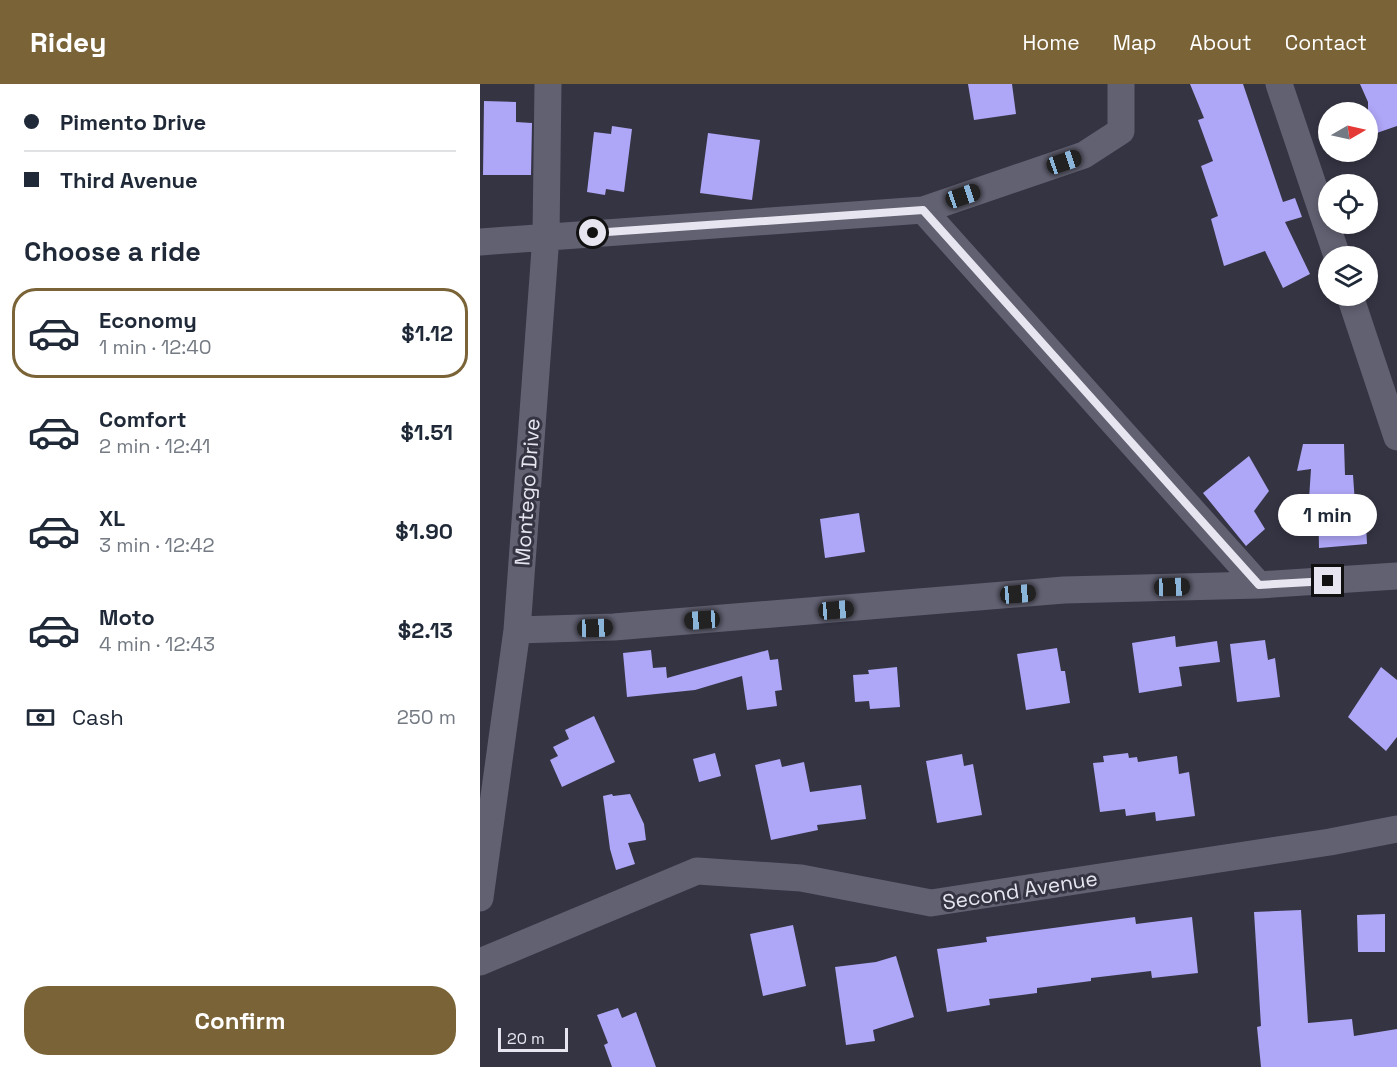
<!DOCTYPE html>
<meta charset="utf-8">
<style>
:root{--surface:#fff;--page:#f2f2f3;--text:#1f2937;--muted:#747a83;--line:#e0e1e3;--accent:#7a6337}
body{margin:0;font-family:"Space Grotesk",sans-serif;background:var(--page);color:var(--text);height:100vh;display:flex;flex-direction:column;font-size:22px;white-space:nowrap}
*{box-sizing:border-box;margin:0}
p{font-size:20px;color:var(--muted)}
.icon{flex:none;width:33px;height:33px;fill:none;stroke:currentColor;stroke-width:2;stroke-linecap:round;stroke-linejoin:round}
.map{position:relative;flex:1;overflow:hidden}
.drawer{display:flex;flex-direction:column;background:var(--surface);width:480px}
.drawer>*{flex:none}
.banner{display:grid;align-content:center;height:132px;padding:0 24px;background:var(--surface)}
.needle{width:39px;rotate:81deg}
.controls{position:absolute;left:838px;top:18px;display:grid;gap:12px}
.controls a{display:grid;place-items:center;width:60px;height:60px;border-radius:50%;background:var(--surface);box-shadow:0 3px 9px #0003;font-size:30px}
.scale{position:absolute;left:18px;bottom:15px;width:70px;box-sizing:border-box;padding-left:6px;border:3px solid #e7e6f0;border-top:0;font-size:16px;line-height:21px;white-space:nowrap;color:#e7e6f0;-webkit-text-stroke:4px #353443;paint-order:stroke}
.end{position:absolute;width:27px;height:27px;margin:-14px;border:8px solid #e7e6f0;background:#111;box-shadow:0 0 0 3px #111}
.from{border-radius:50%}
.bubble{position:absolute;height:42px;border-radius:21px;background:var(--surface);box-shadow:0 3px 9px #0003;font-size:20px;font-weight:600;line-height:42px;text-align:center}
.car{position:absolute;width:18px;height:36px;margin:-18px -9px;border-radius:8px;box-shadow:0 0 4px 2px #0007;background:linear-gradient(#222 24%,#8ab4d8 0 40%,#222 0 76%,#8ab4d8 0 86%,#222 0)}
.banner b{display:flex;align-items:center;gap:21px;height:57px;font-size:22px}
.banner b+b{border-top:2px solid var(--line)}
.banner i{width:15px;height:15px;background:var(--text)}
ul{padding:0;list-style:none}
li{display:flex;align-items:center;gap:18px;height:90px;margin:0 12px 9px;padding:0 12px;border:3px solid transparent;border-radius:24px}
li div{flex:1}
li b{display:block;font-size:22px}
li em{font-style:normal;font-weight:600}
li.active{border-color:var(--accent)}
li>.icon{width:54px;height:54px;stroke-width:1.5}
h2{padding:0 24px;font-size:27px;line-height:72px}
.pay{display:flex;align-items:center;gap:15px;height:66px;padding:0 24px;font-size:22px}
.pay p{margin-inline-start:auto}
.button{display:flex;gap:12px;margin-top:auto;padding:12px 24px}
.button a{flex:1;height:69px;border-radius:24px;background:var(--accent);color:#fff;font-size:24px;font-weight:600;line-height:69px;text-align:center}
header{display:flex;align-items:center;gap:36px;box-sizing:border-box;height:84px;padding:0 30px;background:var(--accent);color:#fff}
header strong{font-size:28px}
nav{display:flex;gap:33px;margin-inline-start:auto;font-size:21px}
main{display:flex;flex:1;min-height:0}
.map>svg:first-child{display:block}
.building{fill:#aea6f6}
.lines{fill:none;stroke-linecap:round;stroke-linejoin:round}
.minor{stroke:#626172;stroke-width:27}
.route{stroke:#e7e6f0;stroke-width:8}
.labels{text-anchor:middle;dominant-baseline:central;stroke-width:6;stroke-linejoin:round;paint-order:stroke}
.street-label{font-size:21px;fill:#e7e6f0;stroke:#353443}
</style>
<header>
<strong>Ridey</strong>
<nav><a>Home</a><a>Map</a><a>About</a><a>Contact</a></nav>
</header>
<main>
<section class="drawer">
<div class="banner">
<b><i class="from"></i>Pimento Drive</b>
<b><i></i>Third Avenue</b>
</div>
<h2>Choose a ride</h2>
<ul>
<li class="active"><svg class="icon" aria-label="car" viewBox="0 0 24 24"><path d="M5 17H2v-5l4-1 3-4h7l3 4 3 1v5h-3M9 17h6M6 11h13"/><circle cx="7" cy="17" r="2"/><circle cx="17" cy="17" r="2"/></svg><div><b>Economy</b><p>1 min · 12:40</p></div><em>$1.12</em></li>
<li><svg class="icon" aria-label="car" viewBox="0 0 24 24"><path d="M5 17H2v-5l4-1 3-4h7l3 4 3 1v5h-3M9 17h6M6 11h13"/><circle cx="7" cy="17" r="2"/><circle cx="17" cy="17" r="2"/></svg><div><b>Comfort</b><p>2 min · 12:41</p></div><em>$1.51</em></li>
<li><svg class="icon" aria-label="car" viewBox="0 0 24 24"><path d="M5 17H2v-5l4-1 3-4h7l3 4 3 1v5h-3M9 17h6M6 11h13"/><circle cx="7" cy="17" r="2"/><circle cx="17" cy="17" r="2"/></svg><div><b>XL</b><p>3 min · 12:42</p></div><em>$1.90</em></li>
<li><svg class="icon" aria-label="car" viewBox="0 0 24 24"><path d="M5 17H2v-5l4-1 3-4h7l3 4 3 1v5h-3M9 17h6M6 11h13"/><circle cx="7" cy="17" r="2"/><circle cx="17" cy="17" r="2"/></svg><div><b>Moto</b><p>4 min · 12:43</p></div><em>$2.13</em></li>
</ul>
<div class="pay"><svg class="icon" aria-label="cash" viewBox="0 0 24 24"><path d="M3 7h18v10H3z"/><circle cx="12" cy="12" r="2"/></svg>Cash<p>250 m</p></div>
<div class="button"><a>Confirm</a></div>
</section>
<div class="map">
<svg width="917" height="983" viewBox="0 0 917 983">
<rect width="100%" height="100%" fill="#353443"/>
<path class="building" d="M488,0H532L536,30L494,36Z
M710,0H763L803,118L815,114L822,133L805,138L830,190L803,204L785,167L744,182L731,135L738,132L721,82L733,77L718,36L724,34Z
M880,0H917V42L888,52V18Z
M4,17L36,18V38L52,39L51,91H3Z
M132,42L152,45L144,108L126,105L125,111L107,108L114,48L131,50Z
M228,49L280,56L272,116L220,109Z
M823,360H864L865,391H873L875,419L885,418L887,460L839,464L838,415H829L831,385L817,387Z
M769,372L789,407L774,427L785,445L766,462L723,409Z
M379,429L385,468L345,474L340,435Z
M695,552L696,563L737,557L740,578L699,583L702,602L659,609L652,559Z
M785,556L788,576L795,574L800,613L757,618L750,560Z
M577,564L581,587H585L590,619L546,626L537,570Z
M171,566L173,584L186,583L187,594L288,566L290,576L298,575L302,606L295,607L297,622L267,626L262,592L215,606L147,613L143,569Z
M417,583L420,623L390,625L389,617L375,618L373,591L389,590L388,586Z
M901,583L917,596V653L906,667L868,633Z
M114,632L135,678L82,703L70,676L78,672L73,663L89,655L85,646Z
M235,669L241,692L219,698L213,675Z
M648,669L649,674L657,673L658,678L697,672L699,690L709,688L715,732L676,737L675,728L646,732L645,725L620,728L613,679L624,678L623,672Z
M482,670L484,682L493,680L502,731L457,739L446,677Z
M300,675L302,683L324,678L330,708L381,701L386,735L337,741L338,746L291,756L275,681Z
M132,710L133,712L150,710L164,740L166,756L148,759L155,780L136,786L130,765L123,712Z
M821,826L828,939L872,935L874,952L917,945V983H781L777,943L781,942L774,828Z
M905,830V868H878L877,831Z
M655,833L656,840L712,833L718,889L672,894L671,887L611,894V897L557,904V909L509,915L510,921L467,928L457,865L507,858L506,853Z
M313,841L326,902L283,912L270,850Z
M416,872L434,933L393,946L395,957L366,961L355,883L396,878Z
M138,924L142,934L156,928L176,983H132L124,961L128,959L117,931Z"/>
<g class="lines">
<path class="minor" d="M799,0L857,172
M443,126L779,501
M0,158L443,126L604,71L641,47V0
M870,212L917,353
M37,546L134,543L584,506L779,501L917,492
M0,814L37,546L66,152L68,0
M0,878L217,787L321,794L451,819L850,758L917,745"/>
</g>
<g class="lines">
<path class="route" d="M113,149L443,126L779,501L848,497"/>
</g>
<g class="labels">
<g class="street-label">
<text transform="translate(47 408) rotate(-86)">Montego Drive</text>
<text transform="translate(540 806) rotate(-9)">Second Avenue</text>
</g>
</g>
</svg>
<div class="controls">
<a><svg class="needle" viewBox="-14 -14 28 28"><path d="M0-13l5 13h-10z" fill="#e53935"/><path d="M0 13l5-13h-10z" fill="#747a83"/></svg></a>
<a><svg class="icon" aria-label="locate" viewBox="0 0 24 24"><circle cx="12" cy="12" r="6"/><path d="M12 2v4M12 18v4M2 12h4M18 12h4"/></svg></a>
<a><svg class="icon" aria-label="layers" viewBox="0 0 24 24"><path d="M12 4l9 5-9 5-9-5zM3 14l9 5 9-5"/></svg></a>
</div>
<div class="scale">20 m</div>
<i class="end from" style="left:113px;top:149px"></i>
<i class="end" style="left:848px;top:497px"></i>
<div class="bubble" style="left:798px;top:410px;width:99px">1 min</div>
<i class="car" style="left:584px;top:78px;rotate:71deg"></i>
<i class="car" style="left:483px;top:112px;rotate:71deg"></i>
<i class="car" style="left:692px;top:503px;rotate:88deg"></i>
<i class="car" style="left:538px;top:510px;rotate:85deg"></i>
<i class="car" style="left:356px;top:526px;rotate:85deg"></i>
<i class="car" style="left:222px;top:536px;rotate:266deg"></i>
<i class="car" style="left:115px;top:544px;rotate:88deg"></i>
</div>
</main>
